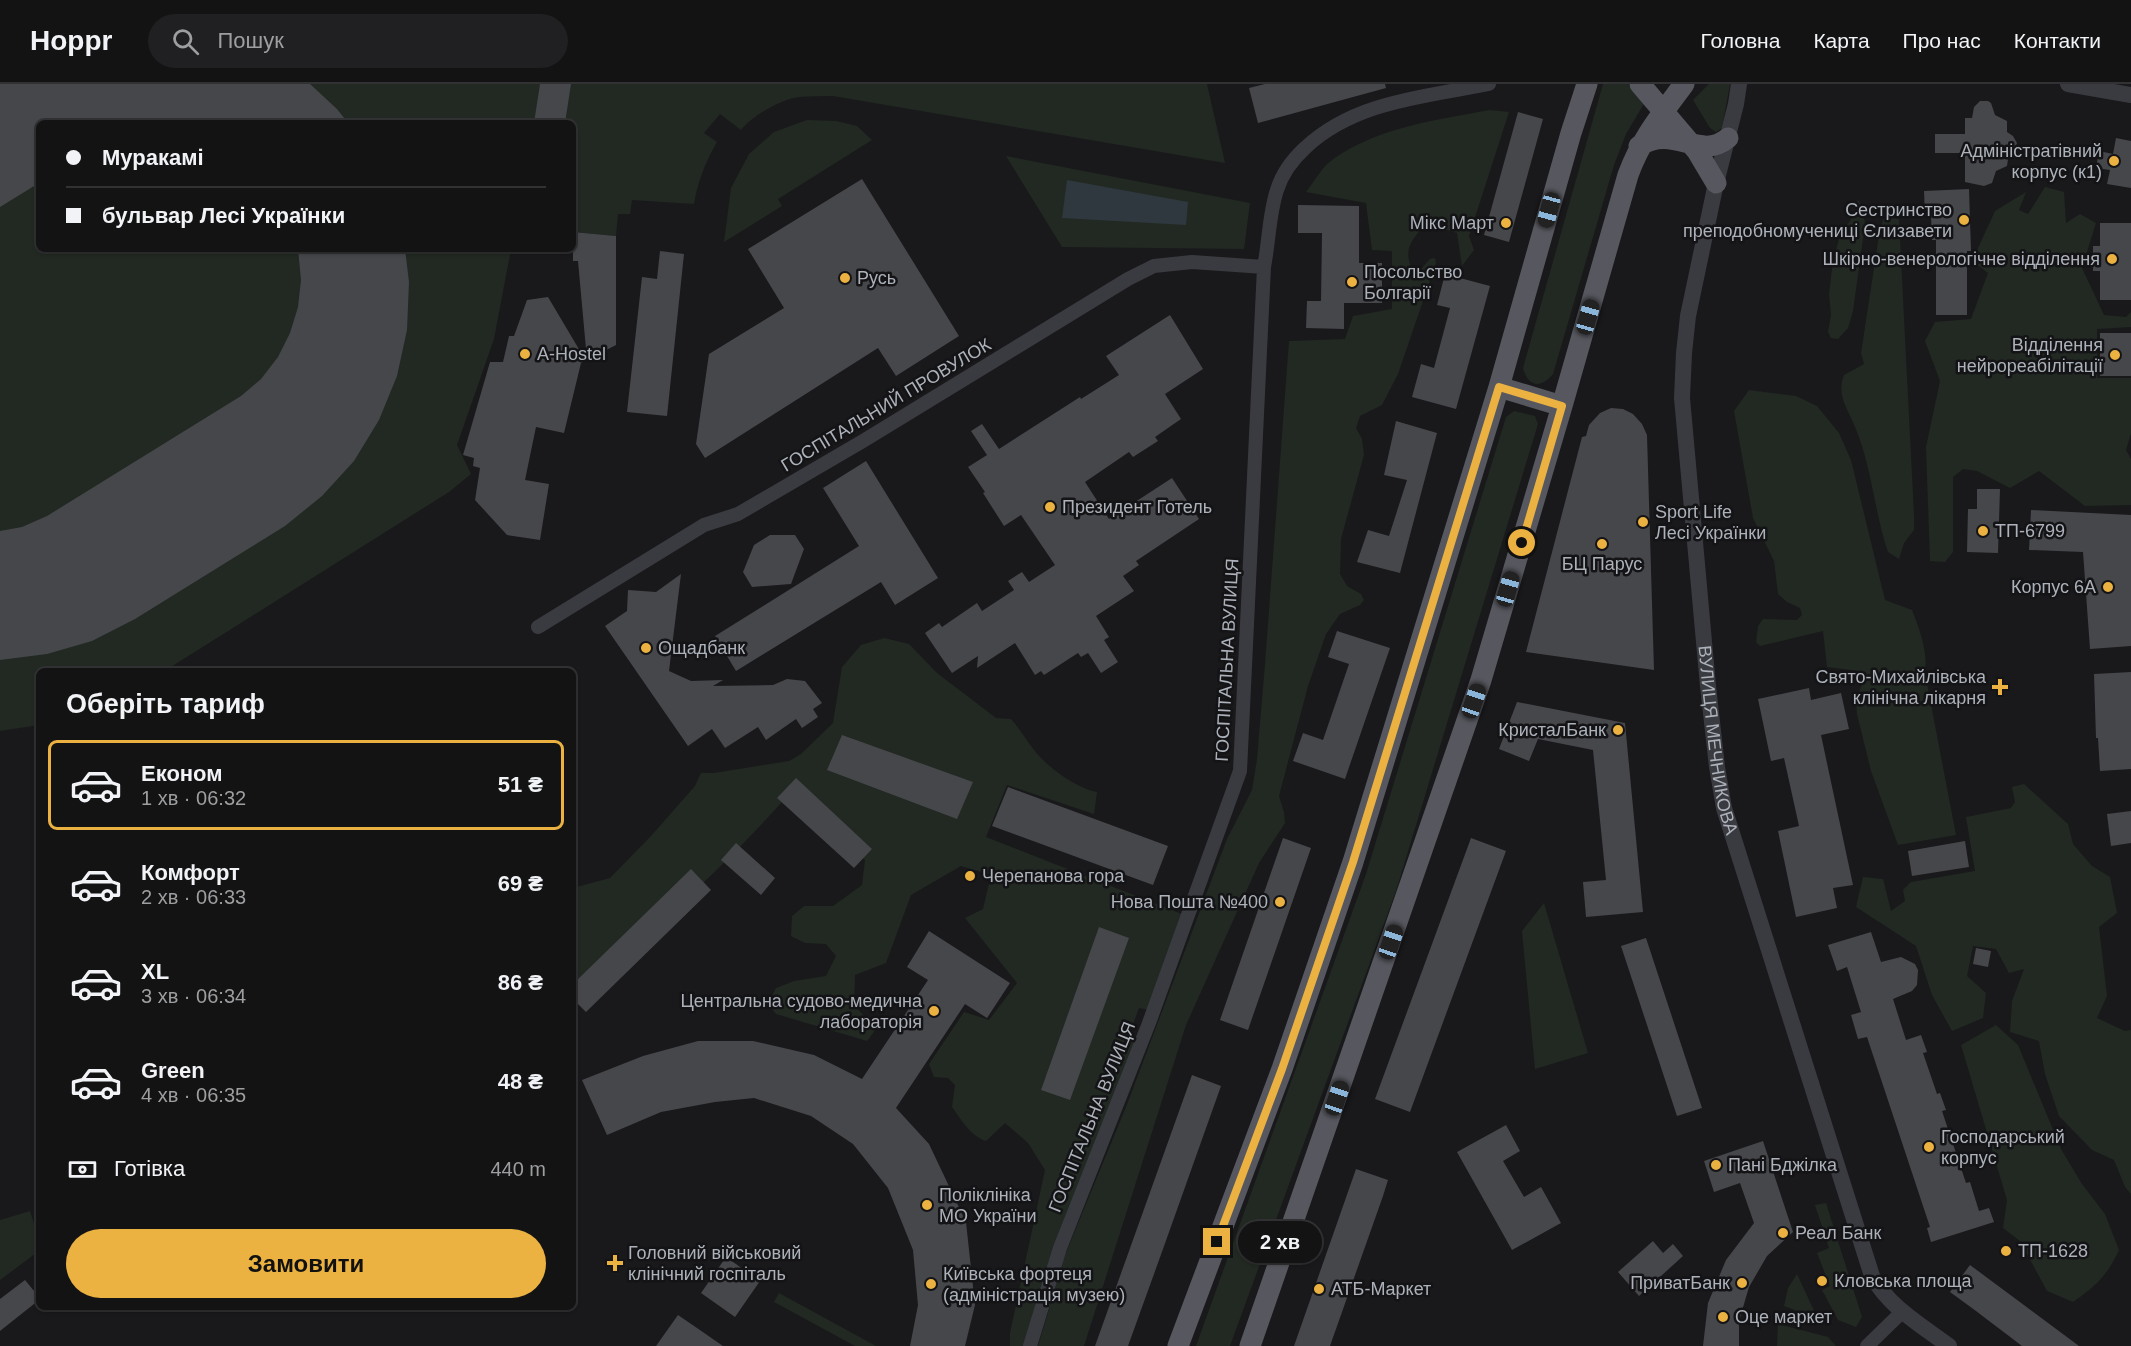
<!DOCTYPE html>
<html lang="uk">
<meta charset="utf-8">
<style>
:root{--surface:#131314;--page:#202022;--text:#f1f3f6;--muted:#9d9ea0;--line:#323234;--accent:#ebb242}
body{margin:0;font-family:Helvetica,sans-serif;background:var(--page);color:var(--text);height:100vh;display:flex;flex-direction:column;font-size:22px;white-space:nowrap}
*{box-sizing:border-box;margin:0}
p{font-size:20px;color:var(--muted)}
.icon{flex:none;width:33px;height:33px;fill:none;stroke:currentColor;stroke-width:2;stroke-linecap:round;stroke-linejoin:round}
.map{position:relative;flex:1;overflow:hidden}
.side{position:absolute;left:36px;top:584px;width:540px;height:642px;display:flex;flex-direction:column;background:var(--surface);border-radius:9px;box-shadow:0 2px 4px #0004,0 0 0 2px var(--line)}
.side>*{flex:none}
.banner{position:absolute;left:36px;top:36px;width:540px;height:132px;border-radius:9px;box-shadow:0 2px 4px #0004,0 0 0 2px var(--line);display:grid;align-content:center;height:132px;padding:0 30px;background:var(--surface)}
.end{position:absolute;width:27px;height:27px;margin:-14px;border:8px solid #ebb242;background:#111;box-shadow:0 0 0 3px #111}
.from{border-radius:50%}
.bubble{position:absolute;height:42px;border-radius:21px;background:var(--surface);box-shadow:0 2px 4px #0004,0 0 0 2px var(--line);font-size:20px;font-weight:700;line-height:42px;text-align:center}
.car{position:absolute;width:18px;height:36px;margin:-18px -9px;border-radius:8px;box-shadow:0 0 4px 2px #0007;background:linear-gradient(#222 24%,#8ab4d8 0 40%,#222 0 76%,#8ab4d8 0 86%,#222 0)}
.banner b{display:flex;align-items:center;gap:21px;height:57px;font-size:22px}
.banner b+b{border-top:2px solid var(--line)}
.banner i{width:15px;height:15px;background:var(--text)}
ul{padding:0;list-style:none}
li{display:flex;align-items:center;gap:18px;height:90px;margin:0 12px 9px;padding:0 18px;border:3px solid transparent;border-radius:9px}
li div{flex:1}
li b{display:block;font-size:22px}
li em{font-style:normal;font-weight:700}
li.on{border-color:var(--accent)}
li>.icon{width:54px;height:54px;stroke-width:1.5}
h2{padding:0 30px;font-size:27px;line-height:72px}
.pay{display:flex;align-items:center;gap:15px;height:66px;padding:0 30px;font-size:22px}
.pay p{margin-inline-start:auto}
.cta{display:flex;gap:12px;margin-top:auto;padding:12px 30px}
.cta a{flex:1;height:69px;border-radius:36px;background:var(--accent);color:#111;font-size:24px;font-weight:700;line-height:69px;text-align:center}
header{display:flex;align-items:center;gap:36px;box-sizing:border-box;height:84px;padding:0 30px;background:var(--surface);border-bottom:2px solid var(--line)}
header strong{font-size:28px}
nav{display:flex;gap:33px;margin-inline-start:auto;font-size:21px}
.search{width:420px;height:54px;background:var(--page);display:flex;align-items:center;gap:15px;box-sizing:border-box;padding:0 21px;border-radius:33px;color:var(--muted);font-size:22px}
.map>svg:first-child{display:block}
.green{fill:#212922}
.water{fill:#30383f}
.building{fill:#46474b}
.lines{fill:none;stroke-linecap:round;stroke-linejoin:round}
.minor{stroke:#3a3b40;stroke-width:14}
.tertiary{stroke:#3a3b40;stroke-width:16}
.primary{stroke:#57585f;stroke-width:21}
.route{stroke:#ebb242;stroke-width:8}
.poi-dot{fill:#ebb242;stroke:#141416;stroke-width:2}
.labels{text-anchor:middle;dominant-baseline:central;stroke-width:5;stroke-linejoin:round;paint-order:stroke}
.poi-label{font-size:18px;fill:#acb1ba;stroke:#141416;text-anchor:start}
.street-label{font-size:18px;fill:#acb1ba;stroke:#141416}
</style>
<header>
<strong>Hoppr</strong>
<div class="search"><svg class="icon" aria-label="search" viewBox="0 0 24 24"><circle cx="10" cy="10" r="6"/><path d="M15 15l6 6"/></svg>Пошук</div>
<nav><a>Головна</a><a>Карта</a><a>Про нас</a><a>Контакти</a></nav>
</header>
<div class="map">
<svg width="2131" height="1262" viewBox="0 0 2131 1262">
<rect width="100%" height="100%" fill="#19191b"/>
<path class="green" d="M0,0H1207L1225,79L833,12C822,12 810,12 799,13C781,15 752,32 741,46L720,30L704,49L717,58C705,79 698,97 694,120L632,116L630,130H618L616,152L573,148V39H39V165H511L494,255L457,361L471,390L449,408L166,586H39V641L0,647Z
M1603,0H1628L1645,18L1626,50L1614,81L1553,290C1541,305 1528,303 1523,284Z
M1709,0H1730L1722,44L1716,48L1710,44L1693,16Z
M1490,26L1509,28L1469,152L1474,166L1462,182L1457,149L1441,144L1420,146C1408,162 1405,167 1412,186L1421,185L1430,175L1435,174L1436,179L1398,290L1382,321L1360,332L1356,344L1362,355L1364,371L1341,455L1340,490L1347,502L1361,510L1364,516L1360,521L1340,530L1326,550L1308,602L1279,712L1284,728L1285,739L1259,779L1186,941L1084,1262H1038L1065,1171L1126,1023L1227,755L1252,706L1257,675L1265,580L1289,257L1345,255L1353,232L1392,225V167L1372,166L1366,119L1306,108C1314,98 1322,83 1332,76C1378,43 1436,36 1490,26Z
M807,36L836,37L857,42L872,56L778,115L782,122L724,158L731,104L749,70L774,48Z
M1006,72L1250,119L1244,165L1062,163Z
M2045,103L2064,108L2066,139L2080,130L2096,139L2082,184L2104,231L2126,233L2131,228V243L2097,245V294H2131V349L2126,366L2131,375V421L2085,422L2039,387L2010,404L1977,387L1963,385L1953,393V468L1945,478L1930,477L1926,363L1940,297L1925,257L1935,238L1971,235L1988,189L1972,177L1995,127L2026,108L2019,126L2028,130Z
M1858,116L1863,124L1865,140L1853,227L1848,244L1838,255L1831,254L1828,248L1831,231L1829,210L1833,177L1841,148L1850,137Z
M1894,134L1899,135L1914,431V446L1904,459L1899,475L1888,468C1874,427 1872,383 1855,343C1848,325 1836,311 1844,291L1864,280L1861,269L1880,145L1883,136Z
M1749,306L1796,312L1817,322L1839,349L1851,376L1885,516L1912,526C1920,546 1928,568 1925,589L1956,751L1898,761L1871,687L1857,630L1856,617L1866,588L1827,583L1823,547L1760,562L1756,558L1758,542L1763,535L1797,536L1802,531L1800,524L1787,518L1778,510L1774,477L1753,434L1734,327Z
M1514,327L1535,332L1538,340L1396,807L1230,1262H1196L1366,790L1506,333Z
M884,554L909,560L937,589L996,634L1011,635C1020,645 1026,656 1034,666C1047,683 1076,704 1097,708L1094,730L1007,701L986,753L1182,830L1148,926L1139,924L1129,951L1137,954L1026,1262H1010V1249L1045,1086L1028,1059L1005,1039L986,1057C970,1052 961,1035 952,1023L955,1001L948,994L934,993L929,980L964,928L989,936L1017,899L965,834L983,825L991,791L961,782L911,811L886,879L855,891L854,921L876,945L867,957L776,930L768,920L776,904L794,897L826,892L836,872L826,860L805,859L791,852L792,832L804,822H833L862,801L865,776L812,728L788,711C723,786 645,851 573,918V804L610,794L651,752L695,702L701,689H714L789,677L801,670L833,639L842,583L861,561Z
M2024,700L2068,740L2073,760L2092,782L2110,793L2117,829L2099,843L2107,912L2097,934L2125,947L2131,946V1110L2125,1103L2114,1076L2092,1066L2059,1032L2045,990L2039,957L2010,948L2012,917L2024,885L2009,889L1996,865L1973,862L1967,892L1986,909L1983,934L1952,947L1932,911L1916,862L1856,823L1863,793L1883,795L1891,827L1905,817L1903,806L1911,798L1975,787L1966,733L2011,724L2015,718L2012,703Z
M1544,819L1588,969L1535,985L1522,847Z
M1996,941L2018,961L2061,1065L2082,1100L2105,1130L2119,1166C2107,1192 2096,1202 2073,1218L2047,1207L2020,1157L2003,1144L2007,1116L1961,961Z
M1826,1119L1862,1233L1856,1243L1838,1236L1822,1206L1830,1202L1817,1169L1829,1164L1815,1121Z
M30,1127L39,1155V1167L0,1196V1136Z
M1797,1190L1818,1235L1784,1222L1788,1204Z
M779,1209L876,1262H855L774,1218Z
M1778,1240L1828,1253L1836,1262H1777Z"/>
<path class="water" d="M1067,96L1188,118L1186,141L1062,134Z"/>
<path class="building" d="M0,0H310L337,25L348,39H39V99L0,123Z
M540,0H571L565,39H534Z
M1265,0H1385L1386,4L1258,39L1249,4Z
M1980,17H1988L1991,19L1995,31L2007,37V48L2013,52L2017,59L2014,66L2009,69L2007,82L1996,87L1992,99L1984,102L1965,98V69H1935V50H1965V34H1972L1974,23Z
M1518,28L1543,35L1509,158L1484,151Z
M2116,54L2131,57V104L2107,100L2110,86L2096,84L2099,67L2113,70Z
M862,95L959,252L896,292L878,264L705,374L696,360L709,270L784,224L748,165Z
M1969,105L1971,167H1967V231H1936V156H1932L1931,132H1925L1924,107Z
M1298,121L1359,122V179H1382V219H1344V245L1306,244L1307,217H1321L1322,149H1298Z
M2100,139H2131V216H2100V187H2093V162H2100Z
M573,148L616,152V261L587,276L578,177H573Z
M298,165H405L409,198L407,246L397,292L379,336L354,377L322,412L285,442L135,535L92,557L47,570L0,576V447L22,443L47,432L241,312L261,295L278,273L290,249L298,223L301,196Z
M660,167L684,170L667,332L627,328L642,193L657,195Z
M1445,190L1490,202L1456,325L1412,313L1421,280L1434,284L1450,224L1437,221Z
M548,213L586,277L581,279L564,349L536,343L525,396L549,400L540,456L507,451L475,416L480,384L473,382L474,374L463,371L490,278H503L509,252H514L527,216Z
M1170,231L1203,285L1165,310L1181,335L1155,353L1158,357L1133,373L1129,368L1085,398L1109,435L1172,394L1199,435L1136,477L1139,481L1123,492L1134,507L1096,532L1109,553L1104,556L1118,578L1101,589L1088,569L1081,573L1078,569L1044,591L1041,587L1035,591L1015,559L977,584L978,572L952,589L925,549L939,539L942,543L977,519L982,527L1014,506L1008,497L1022,488L1029,498L1055,481L1021,431L1004,442L983,409L985,408L968,383L987,371L971,347L982,340L999,365L1080,313L1081,315L1119,291L1106,272Z
M2100,249H2131V292H2100Z
M1611,324L1623,325L1633,330L1642,340L1647,351L1654,586L1526,568L1582,353L1586,352L1589,341L1600,329Z
M1396,337L1437,349L1400,489L1357,478L1368,446L1389,452L1407,396L1384,391Z
M866,377L938,494L895,521L881,498L736,587L715,552L859,462L823,404Z
M1977,405H2000L1998,469L1967,468L1968,425H1977Z
M2031,426L2131,431V562L2090,565L2083,468L2029,466Z
M770,451H795L804,465L791,500L752,503L743,488L754,461Z
M681,490L669,587L691,597L723,596L713,602L773,601L787,595L805,597L822,619L813,625L818,633L802,644L796,635L766,656L758,643L725,664L712,645L688,662L605,542L627,527L628,506L656,508Z
M1337,547L1390,564L1345,695L1293,677L1303,649L1323,656L1349,580L1328,573Z
M2131,588V685L2100,687L2098,654H2096L2094,590Z
M1809,604L1811,616L1841,609L1849,645L1821,651L1853,801L1833,804L1837,824L1796,833L1778,747L1799,742L1784,674L1771,677L1758,615Z
M1517,618L1625,639L1643,828L1586,833L1583,798L1606,796L1593,666L1538,655L1529,677L1499,665Z
M842,651L973,698L957,735L827,686Z
M796,694L872,765L854,784L777,714Z
M1008,703L1168,762L1153,801L992,742Z
M2131,727V759L2111,762L2107,730Z
M1283,754L1311,764L1248,946L1220,936Z
M1471,754L1506,767L1410,1028L1375,1015Z
M1965,757L1969,783L1912,792L1908,767Z
M736,759L775,794L761,811L721,776Z
M691,785L711,806L586,928L573,915V900Z
M1099,843L1129,854L1070,1016L1041,1006Z
M929,847L1010,899L987,934L965,920L896,1024L929,1060L966,1138L975,1221L965,1262H910L918,1221L913,1166L888,1104L853,1060L811,1032L754,1014L715,1018L661,1028L607,1051L582,996L643,972L698,957H753L814,971L862,995L928,896L907,883Z
M1871,848L1881,878L1901,873L1915,880L1918,886L1917,901L1912,907L1893,915L1906,956L1921,951L1927,968L1923,969L1937,1010L1940,1009L1946,1026L1942,1027L1966,1099L1970,1098L1979,1127L1989,1124L1994,1138L1931,1158L1927,1144L1930,1143L1867,953L1858,955L1851,931L1861,928L1847,883L1837,887L1828,861Z
M1646,854L1702,1024L1677,1032L1621,862Z
M1976,864L1991,867L1988,883L1973,880Z
M1192,991L1221,1002L1163,1165L1128,1262H1095Z
M1506,1041L1520,1067L1503,1077L1524,1113L1541,1103L1561,1139L1512,1166L1457,1068Z
M1763,1057L1793,1148L1767,1172L1749,1203L1739,1237V1262H1703L1708,1219L1726,1176L1754,1139L1740,1099L1714,1108L1704,1077Z
M1356,1085L1388,1096L1383,1112L1330,1262H1294Z
M1653,1157L1663,1169L1673,1160L1683,1172L1639,1212L1618,1188Z
M726,1173L760,1197L735,1233L701,1209Z
M1970,1181L2079,1262H2022L1976,1227L1950,1208Z
M25,1196L39,1213V1216L0,1247V1215Z
M678,1231L697,1244L723,1262H656Z"/>
<g class="lines">
<path class="minor" d="M538,543L704,441L738,430L863,357L1128,195L1154,182L1192,178L1264,183
M1030,1262L1060,1164L1149,939L1240,687L1264,183C1269,158 1269,130 1277,106C1282,90 1293,75 1305,64C1355,17 1425,13 1489,0
M1867,1262L1902,1228"/>
<g class="tertiary">
<path id="s1" d="M1739,0L1736,20L1716,99L1688,232L1684,269L1682,314L1708,602L1717,683L1724,724L1872,1192C1889,1223 1921,1241 1949,1262"/>
<path d="M2068,0L2131,11"/>
</g>
<path class="primary" d="M1640,0L1697,67L1716,99
M1639,62C1675,39 1699,78 1728,54
M1499,303L1562,322
M1178,1262L1282,985L1353,778L1499,303L1571,49L1587,0
M1250,1262L1481,596L1562,322L1628,91C1641,55 1661,31 1684,0"/>
</g>
<g class="lines">
<path class="route" d="M1217,1158L1282,985L1353,778L1499,303L1562,322L1522,459"/>
</g>
<g class="poi-dot">
<circle cx="2114" cy="77" r="6"/>
<circle cx="1964" cy="136" r="6"/>
<circle cx="1506" cy="139" r="6"/>
<circle cx="2112" cy="175" r="6"/>
<circle cx="845" cy="194" r="6"/>
<circle cx="1352" cy="198" r="6"/>
<circle cx="525" cy="270" r="6"/>
<circle cx="2115" cy="271" r="6"/>
<circle cx="1050" cy="423" r="6"/>
<circle cx="1643" cy="438" r="6"/>
<circle cx="1983" cy="447" r="6"/>
<circle cx="1602" cy="460" r="6"/>
<circle cx="2108" cy="503" r="6"/>
<circle cx="646" cy="564" r="6"/>
<path d="M1997 594h6v6h6v6h-6v6h-6v-6h-6v-6h6z"/>
<circle cx="1618" cy="646" r="6"/>
<circle cx="970" cy="792" r="6"/>
<circle cx="1280" cy="818" r="6"/>
<circle cx="934" cy="927" r="6"/>
<circle cx="1929" cy="1063" r="6"/>
<circle cx="1716" cy="1081" r="6"/>
<circle cx="927" cy="1121" r="6"/>
<circle cx="1783" cy="1149" r="6"/>
<circle cx="2006" cy="1167" r="6"/>
<path d="M612 1170h6v6h6v6h-6v6h-6v-6h-6v-6h6z"/>
<circle cx="1822" cy="1197" r="6"/>
<circle cx="1742" cy="1199" r="6"/>
<circle cx="931" cy="1200" r="6"/>
<circle cx="1319" cy="1205" r="6"/>
<circle cx="1723" cy="1233" r="6"/>
</g>
<g class="labels">
<g class="poi-label">
<text x="2102" y="67" text-anchor="end">Адміністратівний<tspan x="2102" dy="21">корпус (к1)</tspan></text>
<text x="1952" y="126" text-anchor="end">Сестринство<tspan x="1952" dy="21">преподобномучениці Єлизавети</tspan></text>
<text x="1494" y="139" text-anchor="end">Мікс Март</text>
<text x="2100" y="175" text-anchor="end">Шкірно-венерологічне відділення</text>
<text x="1364" y="188">Посольство<tspan x="1364" dy="21">Болгарії</tspan></text>
<text x="857" y="194">Русь</text>
<text x="2103" y="261" text-anchor="end">Відділення<tspan x="2103" dy="21">нейрореабілітації</tspan></text>
<text x="537" y="270">A-Hostel</text>
<text x="1062" y="423">Президент Готель</text>
<text x="1655" y="428">Sport Life<tspan x="1655" dy="21">Лесі Українки</tspan></text>
<text x="1995" y="447">ТП-6799</text>
<text x="1602" y="480" text-anchor="middle">БЦ Парус</text>
<text x="2096" y="503" text-anchor="end">Корпус 6А</text>
<text x="658" y="564">Ощадбанк</text>
<text x="1986" y="593" text-anchor="end">Свято-Михайлівська<tspan x="1986" dy="21">клінічна лікарня</tspan></text>
<text x="1606" y="646" text-anchor="end">КристалБанк</text>
<text x="982" y="792">Черепанова гора</text>
<text x="1268" y="818" text-anchor="end">Нова Пошта №400</text>
<text x="922" y="917" text-anchor="end">Центральна судово-медична<tspan x="922" dy="21">лабораторія</tspan></text>
<text x="1941" y="1053">Господарський<tspan x="1941" dy="21">корпус</tspan></text>
<text x="1728" y="1081">Пані Бджілка</text>
<text x="939" y="1111">Поліклініка<tspan x="939" dy="21">МО України</tspan></text>
<text x="1795" y="1149">Реал Банк</text>
<text x="2018" y="1167">ТП-1628</text>
<text x="628" y="1169">Головний військовий<tspan x="628" dy="21">клінічний госпіталь</tspan></text>
<text x="943" y="1190">Київська фортеця<tspan x="943" dy="21">(адміністрація музею)</tspan></text>
<text x="1834" y="1197">Кловська площа</text>
<text x="1730" y="1199" text-anchor="end">ПриватБанк</text>
<text x="1331" y="1205">АТБ-Маркет</text>
<text x="1735" y="1233">Оце маркет</text>
</g>
<g class="street-label">
<text transform="translate(886 321) rotate(-31)">ГОСПІТАЛЬНИЙ ПРОВУЛОК</text>
<text transform="translate(1227 576) rotate(-87)">ГОСПІТАЛЬНА ВУЛИЦЯ</text>
<text stroke="none"><textPath href="#s1" startOffset="664">ВУЛИЦЯ МЕЧНИКОВА</textPath></text>
<text transform="translate(1092 1033) rotate(-68)">ГОСПІТАЛЬНА ВУЛИЦЯ</text>
</g>
</g>
</svg>
<i class="end from" style="left:1522px;top:459px"></i>
<i class="end" style="left:1217px;top:1158px"></i>
<div class="bubble" style="left:1238px;top:1137px;width:84px">2 хв</div>
<i class="car" style="left:1549px;top:126px;rotate:195deg"></i>
<i class="car" style="left:1588px;top:233px;rotate:16deg"></i>
<i class="car" style="left:1508px;top:505px;rotate:16deg"></i>
<i class="car" style="left:1474px;top:617px;rotate:19deg"></i>
<i class="car" style="left:1391px;top:858px;rotate:19deg"></i>
<i class="car" style="left:1337px;top:1014px;rotate:19deg"></i>
<div class="banner">
<b><i class="from"></i>Муракамі</b>
<b><i></i>бульвар Лесі Українки</b>
</div>
<section class="side">
<h2>Оберіть тариф</h2>
<ul>
<li class="on"><svg class="icon" aria-label="car" viewBox="0 0 24 24"><path d="M5 17H2v-5l4-1 3-4h7l3 4 3 1v5h-3M9 17h6M6 11h13"/><circle cx="7" cy="17" r="2"/><circle cx="17" cy="17" r="2"/></svg><div><b>Економ</b><p>1 хв · 06:32</p></div><em>51 ₴</em></li>
<li><svg class="icon" aria-label="car" viewBox="0 0 24 24"><path d="M5 17H2v-5l4-1 3-4h7l3 4 3 1v5h-3M9 17h6M6 11h13"/><circle cx="7" cy="17" r="2"/><circle cx="17" cy="17" r="2"/></svg><div><b>Комфорт</b><p>2 хв · 06:33</p></div><em>69 ₴</em></li>
<li><svg class="icon" aria-label="car" viewBox="0 0 24 24"><path d="M5 17H2v-5l4-1 3-4h7l3 4 3 1v5h-3M9 17h6M6 11h13"/><circle cx="7" cy="17" r="2"/><circle cx="17" cy="17" r="2"/></svg><div><b>XL</b><p>3 хв · 06:34</p></div><em>86 ₴</em></li>
<li><svg class="icon" aria-label="car" viewBox="0 0 24 24"><path d="M5 17H2v-5l4-1 3-4h7l3 4 3 1v5h-3M9 17h6M6 11h13"/><circle cx="7" cy="17" r="2"/><circle cx="17" cy="17" r="2"/></svg><div><b>Green</b><p>4 хв · 06:35</p></div><em>48 ₴</em></li>
</ul>
<div class="pay"><svg class="icon" aria-label="cash" viewBox="0 0 24 24"><path d="M3 7h18v10H3z"/><circle cx="12" cy="12" r="2"/></svg>Готівка<p>440 m</p></div>
<div class="cta"><a>Замовити</a></div>
</section>
</div>
